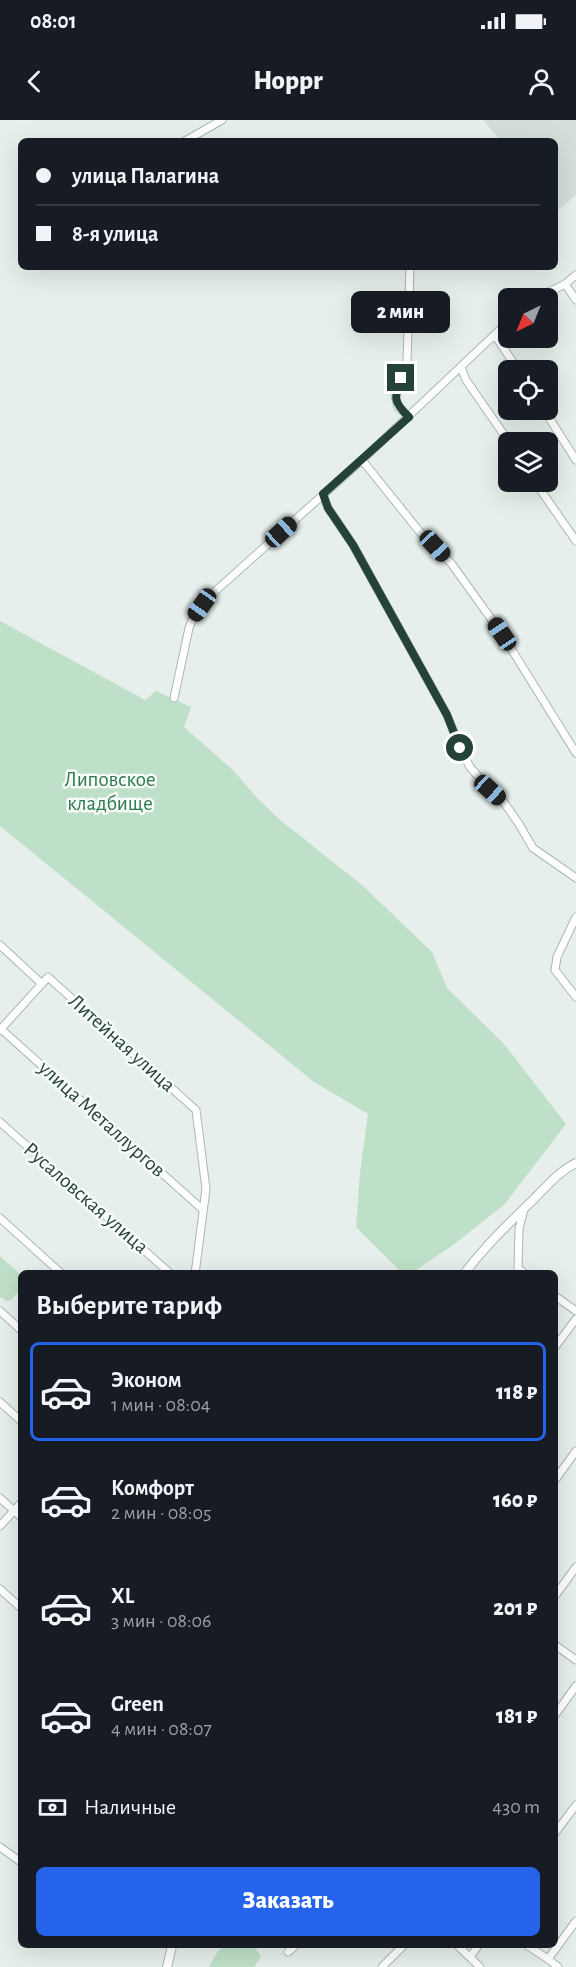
<!DOCTYPE html>
<html lang="ru">
<meta charset="utf-8">
<style>
:root{--surface:#171b24;--page:#20242c;--text:#f1f3f6;--muted:#9ea1a6;--line:#363941;--accent:#2563eb}
body{margin:0;font-family:"Alegreya Sans",sans-serif;background:var(--page);color:var(--text);height:100vh;display:flex;flex-direction:column;font-size:22px;white-space:nowrap}
*{box-sizing:border-box;margin:0}
p{font-size:20px;color:var(--muted)}
.icon{flex:none;width:33px;height:33px;fill:none;stroke:currentColor;stroke-width:2;stroke-linecap:round;stroke-linejoin:round}
.map{position:relative;flex:1;overflow:hidden}
.sheet{position:absolute;left:18px;top:1150px;width:540px;height:678px;display:flex;flex-direction:column;background:var(--surface);border-radius:9px;box-shadow:0 6px 24px #0002}
.sheet>*{flex:none}
.hud{position:absolute;left:18px;top:18px;width:540px;height:132px;border-radius:9px;box-shadow:0 6px 24px #0002;display:grid;align-content:center;height:132px;padding:0 18px;background:var(--surface)}
.needle{width:39px;rotate:223deg}
.buttons{position:absolute;left:498px;top:168px;display:grid;gap:12px}
.buttons a{display:grid;place-items:center;width:60px;height:60px;border-radius:9px;background:var(--surface);box-shadow:0 6px 24px #0002;font-size:30px}
.end{position:absolute;width:27px;height:27px;margin:-14px;border:8px solid #24423a;background:#fff;box-shadow:0 0 0 3px #fff}
.from{border-radius:50%}
.bubble{position:absolute;height:42px;border-radius:9px;background:var(--surface);box-shadow:0 6px 24px #0002;font-size:20px;font-weight:800;line-height:42px;text-align:center}
.car{position:absolute;width:18px;height:36px;margin:-18px -9px;border-radius:8px;box-shadow:0 0 4px 2px #0007;background:linear-gradient(#222 24%,#8ab4d8 0 40%,#222 0 76%,#8ab4d8 0 86%,#222 0)}
.hud b{display:flex;align-items:center;gap:21px;height:57px;font-size:22px}
.hud b+b{border-top:2px solid var(--line)}
.hud i{width:15px;height:15px;background:var(--text)}
ul{padding:0;list-style:none}
li{display:flex;align-items:center;gap:18px;height:99px;margin:0 12px 9px;padding:0 6px;border:3px solid transparent;border-radius:9px}
li div{flex:1}
li b{display:block;font-size:22px}
li em{font-style:normal;font-weight:800}
li.current{border-color:var(--accent)}
li>.icon{width:54px;height:54px;stroke-width:1.5}
h2{padding:0 18px;font-size:27px;line-height:72px}
.pay{display:flex;align-items:center;gap:15px;height:66px;padding:0 18px;font-size:22px}
.pay p{margin-inline-start:auto}
.action{display:flex;gap:12px;margin-top:auto;padding:12px 18px}
.action a{flex:1;height:69px;border-radius:9px;background:var(--accent);color:#fff;font-size:24px;font-weight:800;line-height:69px;text-align:center}
.status{display:flex;justify-content:space-between;align-items:center;height:42px;padding:0 30px;background:var(--surface);direction:ltr}
.status svg{height:16px;fill:currentColor}
header{display:flex;justify-content:space-between;align-items:center;height:78px;padding:0 18px;background:var(--surface);font-size:27px;font-weight:800}
.map>svg:first-child{display:block}
.built{fill:#d4dfda}
.green{fill:#bfe0c8}
.lines{fill:none;stroke-linecap:round;stroke-linejoin:round}
.minor-casing{stroke:#a8b8b2;stroke-width:9}
.tertiary-casing{stroke:#a8b8b2;stroke-width:10}
.minor{stroke:#fff;stroke-width:7}
.tertiary{stroke:#fff;stroke-width:8}
.route{stroke:#24423a;stroke-width:8}
.labels{text-anchor:middle;dominant-baseline:central;stroke-width:5;stroke-linejoin:round;paint-order:stroke}
.park-label{font-size:21px;fill:#2d7a4b;stroke:#f7fbf9}
.street-label{font-size:21px;fill:#24423a;stroke:#f7fbf9}
</style>
<div class="status"><b>08:01</b><svg viewBox="0 0 49 12"><path d="M0 12V9h3v3zM5 12V6h3v6zM10 12V3h3v9zM15 12V0h3v12zM26 1h20v11H26zM47 4h2v5h-2z"/></svg></div>
<header><svg class="icon" aria-label="back" viewBox="0 0 24 24"><path d="M15 5l-7 7 7 7"/></svg>Hoppr<svg class="icon" aria-label="person" viewBox="0 0 24 24"><circle cx="12" cy="8" r="4"/><path d="M4 21q1-7 8-7t8 7"/></svg></header>
<div class="map">
<svg width="576" height="1847" viewBox="0 0 576 1847">
<rect width="100%" height="100%" fill="#e6efeb"/>
<path class="built" d="M483,0H576V75L559,90L555,85V21H501Z"/>
<path class="green" d="M0,501L145,580L156,571L191,587L184,607L234,651L257,678L279,699L363,766L432,832L447,868L504,924L566,1004L504,1085L453,1125L412,1153H402L356,1107L360,1053L368,994L314,962L0,706Z
M0,1136L21,1155V1169L11,1180L7,1181L0,1177Z
M226,1826H254L261,1837L254,1847H209L218,1831Z"/>
<g class="lines">
<defs>
<path id="minor" d="M185,21L222,0
M565,164L576,180
M537,178L565,164L576,155
M495,215L518,250
M461,247L466,260L509,322
M544,290L576,340
M409,297L398,287L395,276L407,241L410,147
M362,340L419,411L451,443L502,514L576,633
M535,362L576,421
M323,374L328,388L353,425L447,595L460,628L470,647L490,670L503,681L519,704L533,728L576,758
M174,578L189,508L193,498L211,475L362,340L508,202
M576,797L557,837L555,850L576,877
M0,825L42,864
M1,909L202,1089
M0,910L48,857L196,990L206,1069L195,1154
M0,1002L171,1154
M0,1098L62,1154
M518,1148L519,1109L524,1089
M518,1148L525,1154
M555,1176L576,1191
M0,1191L21,1210
M555,1227L576,1199
M0,1282L21,1301
M555,1360L576,1331
M0,1378L21,1397
M0,1406L21,1383
M0,1469L21,1488
M555,1476L576,1447
M555,1525L576,1540
M555,1595L576,1566
M555,1713L576,1685
M0,1727L21,1742
M458,1826L480,1847
M528,1826L548,1839L576,1801
M288,1832L295,1826
M470,1837L478,1826
M548,1839L558,1847
M382,1847L403,1826"/>
<path id="tertiary" d="M464,1154C485,1126 509,1103 534,1079C547,1066 559,1051 576,1043
M167,1847L172,1826"/>
</defs>
<use href="#minor" class="minor-casing"/>
<use href="#tertiary" class="tertiary-casing"/>
<use href="#minor" class="minor"/>
<use href="#tertiary" class="tertiary"/>
</g>
<g class="lines">
<path class="route" d="M401,258C394,278 393,282 409,297L323,374L328,388L353,425L447,595L460,628"/>
</g>
<g class="labels">
<g class="park-label">
<text x="110" y="659">Липовское<tspan x="110" dy="24">кладбище</tspan></text>
</g>
<g class="street-label">
<text transform="translate(122 923) rotate(42)">Литейная улица</text>
<text transform="translate(102 999) rotate(42)">улица Металлургов</text>
<text transform="translate(86 1078) rotate(41)">Русаловская улица</text>
</g>
</g>
</svg>
<div class="buttons">
<a><svg class="needle" viewBox="-14 -14 28 28"><path d="M0-13l5 13h-10z" fill="#e53935"/><path d="M0 13l5-13h-10z" fill="#9ea1a6"/></svg></a>
<a><svg class="icon" aria-label="locate" viewBox="0 0 24 24"><circle cx="12" cy="12" r="6"/><path d="M12 2v4M12 18v4M2 12h4M18 12h4"/></svg></a>
<a><svg class="icon" aria-label="layers" viewBox="0 0 24 24"><path d="M12 4l9 5-9 5-9-5zM3 14l9 5 9-5"/></svg></a>
</div>
<i class="end from" style="left:460px;top:628px"></i>
<i class="end" style="left:401px;top:258px"></i>
<div class="bubble" style="left:351px;top:171px;width:99px">2 мин</div>
<i class="car" style="left:281px;top:412px;rotate:48deg"></i>
<i class="car" style="left:435px;top:426px;rotate:137deg"></i>
<i class="car" style="left:202px;top:485px;rotate:215deg"></i>
<i class="car" style="left:502px;top:514px;rotate:326deg"></i>
<i class="car" style="left:490px;top:670px;rotate:132deg"></i>
<div class="hud">
<b><i class="from"></i>улица Палагина</b>
<b><i></i>8-я улица</b>
</div>
<section class="sheet">
<h2>Выберите тариф</h2>
<ul>
<li class="current"><svg class="icon" aria-label="car" viewBox="0 0 24 24"><path d="M5 17H2v-5l4-1 3-4h7l3 4 3 1v5h-3M9 17h6M6 11h13"/><circle cx="7" cy="17" r="2"/><circle cx="17" cy="17" r="2"/></svg><div><b>Эконом</b><p>1 мин · 08:04</p></div><em>118 ₽</em></li>
<li><svg class="icon" aria-label="car" viewBox="0 0 24 24"><path d="M5 17H2v-5l4-1 3-4h7l3 4 3 1v5h-3M9 17h6M6 11h13"/><circle cx="7" cy="17" r="2"/><circle cx="17" cy="17" r="2"/></svg><div><b>Комфорт</b><p>2 мин · 08:05</p></div><em>160 ₽</em></li>
<li><svg class="icon" aria-label="car" viewBox="0 0 24 24"><path d="M5 17H2v-5l4-1 3-4h7l3 4 3 1v5h-3M9 17h6M6 11h13"/><circle cx="7" cy="17" r="2"/><circle cx="17" cy="17" r="2"/></svg><div><b>XL</b><p>3 мин · 08:06</p></div><em>201 ₽</em></li>
<li><svg class="icon" aria-label="car" viewBox="0 0 24 24"><path d="M5 17H2v-5l4-1 3-4h7l3 4 3 1v5h-3M9 17h6M6 11h13"/><circle cx="7" cy="17" r="2"/><circle cx="17" cy="17" r="2"/></svg><div><b>Green</b><p>4 мин · 08:07</p></div><em>181 ₽</em></li>
</ul>
<div class="pay"><svg class="icon" aria-label="cash" viewBox="0 0 24 24"><path d="M3 7h18v10H3z"/><circle cx="12" cy="12" r="2"/></svg>Наличные<p>430 m</p></div>
<div class="action"><a>Заказать</a></div>
</section>
</div>
